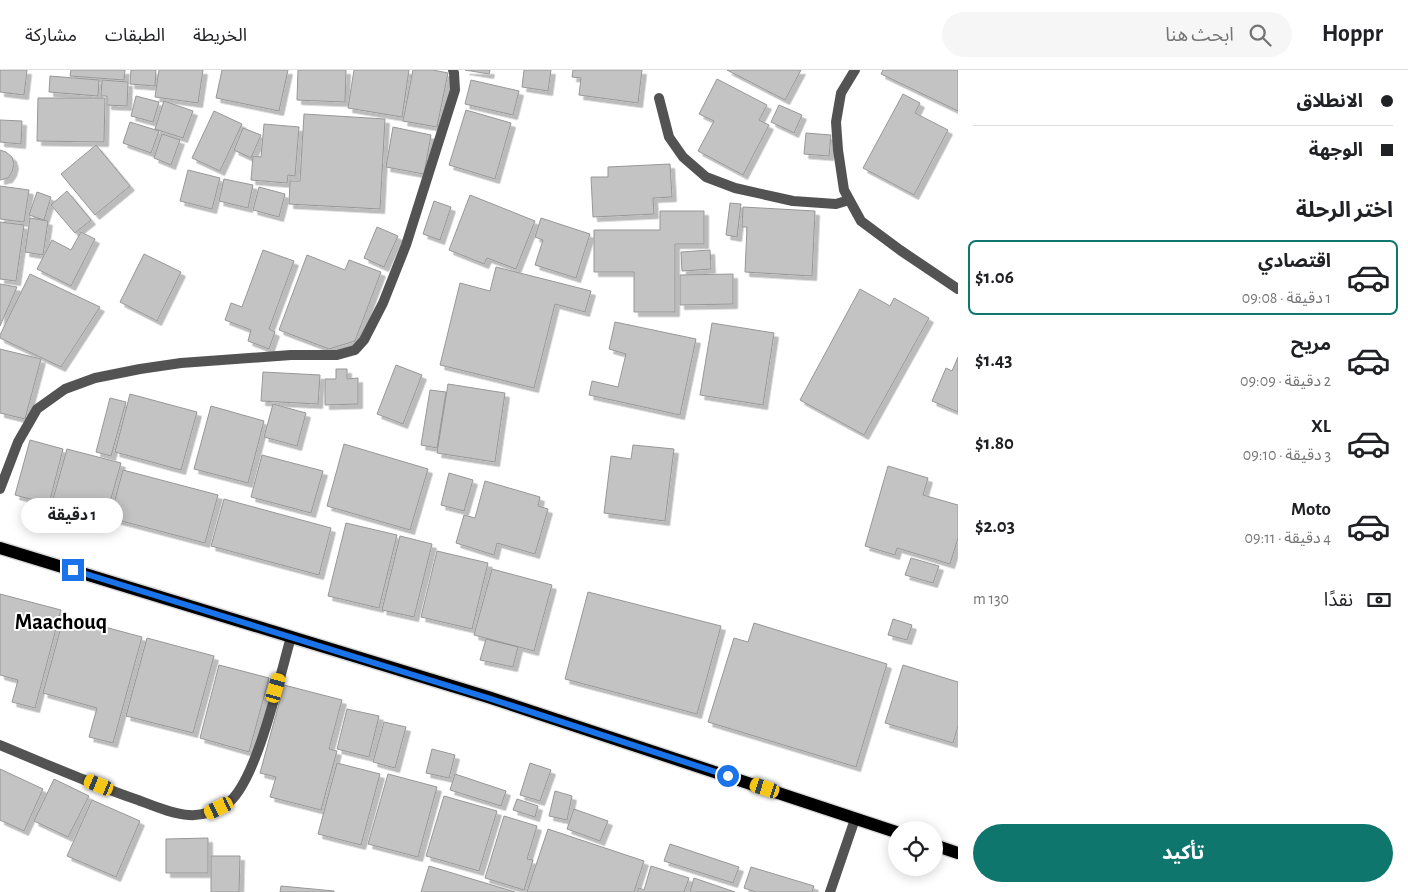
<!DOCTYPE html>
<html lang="ar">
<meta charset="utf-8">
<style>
:root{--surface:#fff;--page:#f6f6f6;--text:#202124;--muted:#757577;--line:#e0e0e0;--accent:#0f766e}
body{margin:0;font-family:"Alegreya Sans","Noto Sans Arabic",sans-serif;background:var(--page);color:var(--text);direction:rtl;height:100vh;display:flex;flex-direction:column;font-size:19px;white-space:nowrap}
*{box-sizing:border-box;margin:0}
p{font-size:16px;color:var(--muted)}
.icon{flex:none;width:28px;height:28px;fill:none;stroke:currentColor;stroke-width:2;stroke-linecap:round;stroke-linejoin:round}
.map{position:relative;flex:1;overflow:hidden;direction:ltr}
.sheet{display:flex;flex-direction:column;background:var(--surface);width:450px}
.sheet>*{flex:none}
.guide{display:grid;align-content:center;height:110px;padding:0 15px;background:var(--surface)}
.tools{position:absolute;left:888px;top:751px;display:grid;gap:10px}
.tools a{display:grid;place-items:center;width:55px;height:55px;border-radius:50%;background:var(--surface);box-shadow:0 2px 12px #0003;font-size:25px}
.end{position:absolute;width:22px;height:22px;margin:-11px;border:6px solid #1a73e8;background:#fff;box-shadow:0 0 0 2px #fff}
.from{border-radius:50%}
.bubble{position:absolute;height:35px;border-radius:18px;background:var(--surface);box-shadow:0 2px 12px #0003;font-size:16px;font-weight:700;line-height:35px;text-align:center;direction:rtl}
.car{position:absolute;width:15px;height:30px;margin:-15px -8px;border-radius:6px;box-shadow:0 0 4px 1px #0007;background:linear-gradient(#f5c518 24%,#345 0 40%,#f5c518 0 76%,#345 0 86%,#f5c518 0)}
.guide b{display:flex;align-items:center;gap:18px;height:48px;font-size:19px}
.guide b+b{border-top:1px solid var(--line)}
.guide i{width:12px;height:12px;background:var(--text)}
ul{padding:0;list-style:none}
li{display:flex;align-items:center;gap:15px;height:75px;margin:0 10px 8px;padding:0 5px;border:2px solid transparent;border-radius:8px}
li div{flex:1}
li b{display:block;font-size:19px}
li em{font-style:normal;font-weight:700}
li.current{border-color:var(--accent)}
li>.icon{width:45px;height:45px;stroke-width:1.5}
h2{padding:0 15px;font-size:22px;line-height:60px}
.pay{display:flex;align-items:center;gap:12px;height:55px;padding:0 15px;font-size:19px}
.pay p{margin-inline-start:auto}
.primary-button{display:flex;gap:10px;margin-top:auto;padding:10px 15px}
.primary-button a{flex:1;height:58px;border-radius:30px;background:var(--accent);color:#fff;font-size:20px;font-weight:700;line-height:58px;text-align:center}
header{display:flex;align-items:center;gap:30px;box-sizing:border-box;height:70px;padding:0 25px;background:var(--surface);border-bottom:1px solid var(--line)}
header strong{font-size:24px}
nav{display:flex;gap:28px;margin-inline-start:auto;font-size:18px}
.search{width:350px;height:45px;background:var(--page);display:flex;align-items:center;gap:12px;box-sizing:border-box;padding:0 18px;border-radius:28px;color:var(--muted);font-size:19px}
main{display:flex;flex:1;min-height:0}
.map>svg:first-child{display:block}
.building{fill:#c3c3c3;stroke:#979797;filter:url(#shadow)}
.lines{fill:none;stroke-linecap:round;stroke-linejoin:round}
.primary-casing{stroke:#dbdbdb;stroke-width:15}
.minor{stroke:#535353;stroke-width:10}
.primary{stroke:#000;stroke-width:12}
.route{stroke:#1a73e8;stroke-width:6}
.labels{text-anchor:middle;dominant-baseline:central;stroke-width:4;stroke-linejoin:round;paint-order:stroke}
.quarter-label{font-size:22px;font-weight:bold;fill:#000;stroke:#fff}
</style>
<header>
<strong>Hoppr</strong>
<div class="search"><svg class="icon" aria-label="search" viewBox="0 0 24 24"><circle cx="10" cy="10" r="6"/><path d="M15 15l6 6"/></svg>ابحث هنا</div>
<nav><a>الخريطة</a><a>الطبقات</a><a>مشاركة</a></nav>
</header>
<main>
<section class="sheet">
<div class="guide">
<b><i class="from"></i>الانطلاق</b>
<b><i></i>الوجهة</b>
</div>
<h2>اختر الرحلة</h2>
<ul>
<li class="current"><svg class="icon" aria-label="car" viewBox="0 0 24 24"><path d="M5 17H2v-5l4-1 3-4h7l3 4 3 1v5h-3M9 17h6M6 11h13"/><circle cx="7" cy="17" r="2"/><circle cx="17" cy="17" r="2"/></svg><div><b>اقتصادي</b><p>1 دقيقة · 09:08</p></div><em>$1.06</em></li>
<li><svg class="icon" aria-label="car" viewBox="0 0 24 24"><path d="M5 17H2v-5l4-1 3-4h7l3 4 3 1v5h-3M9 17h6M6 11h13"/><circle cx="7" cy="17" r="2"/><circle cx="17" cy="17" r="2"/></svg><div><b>مريح</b><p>2 دقيقة · 09:09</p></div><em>$1.43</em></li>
<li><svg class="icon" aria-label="car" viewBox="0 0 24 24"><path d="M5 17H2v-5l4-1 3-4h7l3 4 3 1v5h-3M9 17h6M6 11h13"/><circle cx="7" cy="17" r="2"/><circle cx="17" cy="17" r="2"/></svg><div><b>XL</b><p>3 دقيقة · 09:10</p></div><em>$1.80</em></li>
<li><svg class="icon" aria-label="car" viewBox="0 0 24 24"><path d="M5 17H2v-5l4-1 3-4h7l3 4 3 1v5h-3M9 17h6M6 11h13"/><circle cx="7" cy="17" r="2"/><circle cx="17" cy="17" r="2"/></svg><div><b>Moto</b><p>4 دقيقة · 09:11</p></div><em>$2.03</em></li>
</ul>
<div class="pay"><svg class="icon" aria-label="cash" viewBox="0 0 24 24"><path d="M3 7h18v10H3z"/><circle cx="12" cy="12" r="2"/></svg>نقدًا<p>130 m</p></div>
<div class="primary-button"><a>تأكيد</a></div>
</section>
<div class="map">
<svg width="958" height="822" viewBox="0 0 958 822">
<defs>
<filter id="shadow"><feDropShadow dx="4.5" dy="4.5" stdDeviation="0" flood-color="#0004"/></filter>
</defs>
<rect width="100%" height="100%" fill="#fff"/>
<path class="building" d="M0,0H27L24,25L0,22Z
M71,0H125L124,10L70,6Z
M131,0H156L155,16L130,14Z
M159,0H203L198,33L155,27Z
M222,0H288L279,41L216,28Z
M298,0H346L345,32L297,30Z
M354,0H409L402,47L348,38Z
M413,0H433L448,3L437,57L403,51Z
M465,0H490L489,4Z
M524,0H551L548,21L522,17Z
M573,0H642L638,33L579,25L581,8L572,7Z
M727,0H801L785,30Z
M883,0H958V41L881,4Z
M50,6L99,10L98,26L49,22Z
M717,9L767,35L759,50L769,55L743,105L698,81L714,51L699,44Z
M102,10L128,12L127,36L107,35V26H101Z
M471,10L519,21L513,45L465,34Z
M903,24L920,33L915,43L948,60L914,125L863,98Z
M136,26L159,32L153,52L131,46Z
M38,28H105L104,72L37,71Z
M164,31L193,41L183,68L155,59Z
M779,35L802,45L794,63L771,52Z
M466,40L511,53L495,109L449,95Z
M214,41L242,54L220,101L192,88Z
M304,44L385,49L380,139L289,134L290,111H300Z
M0,50L22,51L21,74L0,72Z
M130,52L159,61L151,83L123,73Z
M264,54L299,57L295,106L288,105L287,113L251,110L253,86L261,87Z
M393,57L431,65L424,104L386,97Z
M243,58L261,65L251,88L234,80Z
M806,63L831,65L829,86L804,84Z
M162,64L180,70L171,95L154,88Z
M96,75L130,116L95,145L61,104Z
M0,80L6,82L12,87L14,94L12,102L8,108L0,110Z
M670,94L672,127L653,128L654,144L593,147L591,107H608V97Z
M188,100L220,108L212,139L180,131Z
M224,109L253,115L248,138L219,131Z
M0,116L29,120L24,152L0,149Z
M259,117L285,124L279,147L253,140Z
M67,121L91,150L75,163L51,135Z
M37,122L51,127L44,150L29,145Z
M470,125L535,151L516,199L487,188L484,194L449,180Z
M434,131L451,137L440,170L423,164Z
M730,133L741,134L737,167L726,165Z
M743,137L815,141L812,206L745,202L747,157H742Z
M660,141H704V174H675V242H634V202H594V160H660Z
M30,148L48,151L43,185L25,182Z
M541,148L590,164L576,208L535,195L543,170L535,167Z
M0,152L24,155L16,211L0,209Z
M377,157L398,166L384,197L364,188Z
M81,162L95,169L71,216L37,199L52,170L71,180Z
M263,180L294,191L269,259L275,262L269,279L248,271L251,260L225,250L231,233L242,237Z
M710,180L711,199L682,201L681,182Z
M144,184L181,202L157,251L120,232Z
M307,185L345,200L349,190L381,202L355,271L329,279L279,260Z
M496,197L591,221L585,242L555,234L534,318L440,295L460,213L490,221Z
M30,204L100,237L61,297L0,268V265Z
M733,204V234L680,235V205Z
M0,214L17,217L0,256Z
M860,219L890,236L894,228L929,248L864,365L800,330Z
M615,252L696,269L680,345L589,325L592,311L618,317L626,284L609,279Z
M712,253L774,263L763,335L700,325Z
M0,279L41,289L25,349L0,343Z
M958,287V342L932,331L946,298L952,301Z
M396,295L422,305L403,354L377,344Z
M336,299H347V309L358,308V334L325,335V309H336Z
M263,302L320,305L318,334L261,331Z
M448,314L505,323L495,392L437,383Z
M430,320L446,322L437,378L421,375Z
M130,324L197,342L181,400L115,382Z
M110,328L126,332L111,386L96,382Z
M273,334L306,343L297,376L264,367Z
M211,336L264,351L248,413L194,399Z
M30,370L63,379L49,434L15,425Z
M344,374L428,399L410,460L327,436Z
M633,375L674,379L665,451L604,443L611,386L631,389Z
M67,379L121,393L107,443L53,429Z
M262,385L323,401L311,443L251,427Z
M888,396L928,408L923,425L958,435V468L950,494L897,478L895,485L865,476Z
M123,400L218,425L205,473L110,448Z
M449,403L473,410L464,441L441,435Z
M485,411L540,427L538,436L548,439L535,484L497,473L494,485L456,473L464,445L475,448Z
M224,429L331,458L319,505L211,476Z
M346,453L397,465L379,538L328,526Z
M400,466L432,474L414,547L382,540Z
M437,481L488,493L472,559L421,547Z
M911,488L939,496L933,513L905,505Z
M492,499L552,515L534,581L474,565Z
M588,522L721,556L697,644L565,609Z
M0,524L61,540L35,638L12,632L18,610L0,605Z
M64,546L142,567L113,673L89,667L97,638L43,623Z
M893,549L912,555L907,570L888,565Z
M754,553L887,594L856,697L708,652L734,568L748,572Z
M147,568L214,586L193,663L126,646Z
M486,569L518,577L513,597L480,590Z
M219,595L269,608L249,682L200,668Z
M903,595L958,612V656L953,673L885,653Z
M284,615L342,630L329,679L337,681L321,740L270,727L276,707L260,703Z
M347,639L379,646L369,687L337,679Z
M384,652L406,657L395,698L373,692Z
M432,679L455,685L449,708L426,703Z
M337,693L380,704L361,775L318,764Z
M530,693L551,700L540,731L520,725Z
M0,699L43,719L24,761L0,750Z
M388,704L437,717L418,787L368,774Z
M455,704L506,721L501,736L450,720Z
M54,709L89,726L68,767L34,751Z
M555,721L572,726L567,750L549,746Z
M444,726L497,741L479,801L426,786Z
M517,729L538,736L535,747L513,740Z
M92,730L140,751L116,807L67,786Z
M574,739L608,751L600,771L567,759Z
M504,746L537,756L527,789L533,790L524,820L485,808Z
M548,759L644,791L634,822H527Z
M208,768V803H166V769Z
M670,774L739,797L733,813L664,791Z
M211,786H240L239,822H211Z
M429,796L515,822H421Z
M651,796L689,808L684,822H637L639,818L644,820Z
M751,797L814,816L812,822H756L744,818Z
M694,808L735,822H690Z
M281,816L334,821V822H280Z"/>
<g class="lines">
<defs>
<path id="primary" d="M0,478L488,627L896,762
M934,775L958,783"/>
</defs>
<use href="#primary" class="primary-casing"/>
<path class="minor" d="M855,0L841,23L836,52L838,80L844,120L861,151L900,180L958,219
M659,28L669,67L683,87L706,107L735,118L793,131L836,134L849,130
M0,419L18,372L37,339L65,319L95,308L140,299L181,293L291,285H337L355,280L364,270L383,233L406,175L455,20L454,3L453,0
M0,675C46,694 91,714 138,730C154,736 172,744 189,745C201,746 218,741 228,733C257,711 280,605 291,567
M830,822L855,749"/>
<use href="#primary" class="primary"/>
</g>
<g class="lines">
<path class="route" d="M73,500L488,628L728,706"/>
</g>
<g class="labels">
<g class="quarter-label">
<text x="61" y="552">Maachouq</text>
</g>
</g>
</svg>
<div class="tools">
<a><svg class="icon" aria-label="locate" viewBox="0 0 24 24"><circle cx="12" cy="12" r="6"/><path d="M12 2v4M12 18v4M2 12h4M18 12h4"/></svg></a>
</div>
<i class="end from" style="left:728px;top:706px"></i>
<i class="end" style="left:73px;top:500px"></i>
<div class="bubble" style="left:21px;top:428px;width:102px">1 دقيقة</div>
<i class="car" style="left:276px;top:618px;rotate:16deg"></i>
<i class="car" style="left:99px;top:715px;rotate:292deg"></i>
<i class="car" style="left:765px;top:718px;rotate:288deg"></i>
<i class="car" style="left:219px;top:738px;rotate:244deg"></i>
</div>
</main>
